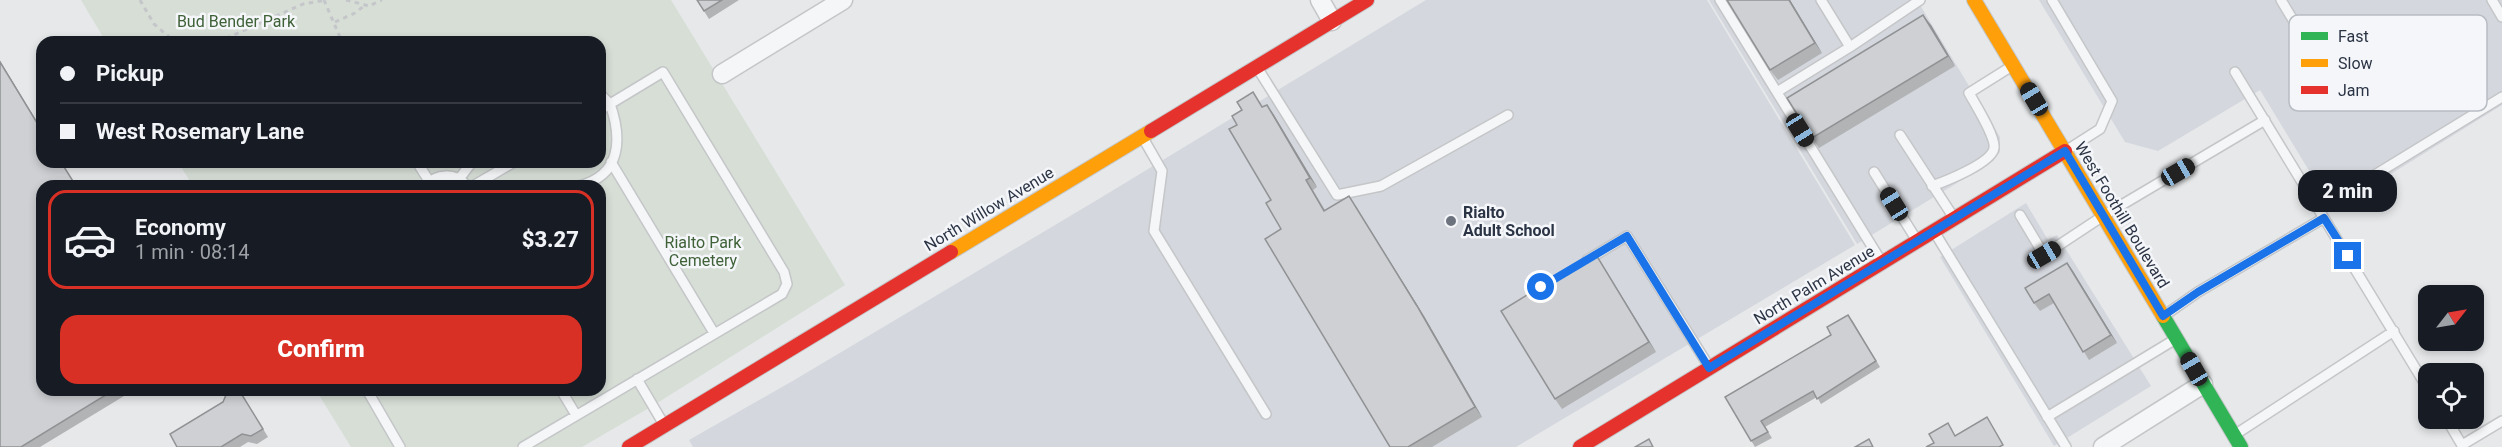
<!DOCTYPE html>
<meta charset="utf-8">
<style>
:root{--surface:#171b24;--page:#20242c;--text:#f1f3f6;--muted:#9ea1a6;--line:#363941;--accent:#d93025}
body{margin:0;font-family:Roboto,sans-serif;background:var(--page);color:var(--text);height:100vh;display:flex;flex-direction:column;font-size:22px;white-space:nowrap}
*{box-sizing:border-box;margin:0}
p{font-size:20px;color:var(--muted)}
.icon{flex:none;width:33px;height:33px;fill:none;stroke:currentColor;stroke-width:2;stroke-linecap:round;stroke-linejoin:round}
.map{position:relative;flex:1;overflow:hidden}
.panel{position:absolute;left:36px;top:180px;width:570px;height:216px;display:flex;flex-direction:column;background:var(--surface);border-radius:18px;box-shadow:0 3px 9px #0003}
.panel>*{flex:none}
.banner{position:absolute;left:36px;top:36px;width:570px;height:132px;border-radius:18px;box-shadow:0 3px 9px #0003;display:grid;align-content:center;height:132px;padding:0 24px;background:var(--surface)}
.needle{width:39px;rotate:59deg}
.tools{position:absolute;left:2418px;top:285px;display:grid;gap:12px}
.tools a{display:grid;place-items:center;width:66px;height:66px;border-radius:12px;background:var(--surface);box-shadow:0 3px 9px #0003;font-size:30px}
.end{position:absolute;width:27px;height:27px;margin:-14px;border:8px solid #1a73e8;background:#fff;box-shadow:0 0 0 3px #fff}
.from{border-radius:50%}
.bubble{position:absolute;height:42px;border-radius:18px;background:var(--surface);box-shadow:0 3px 9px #0003;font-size:20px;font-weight:800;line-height:42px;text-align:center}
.car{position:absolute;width:18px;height:36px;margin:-18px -9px;border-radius:8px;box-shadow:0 0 4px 2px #0007;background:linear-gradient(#222 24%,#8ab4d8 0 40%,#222 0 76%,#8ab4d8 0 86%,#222 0)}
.banner b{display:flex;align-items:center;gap:21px;height:57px;font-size:22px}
.banner b+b{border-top:2px solid var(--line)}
.banner i{width:15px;height:15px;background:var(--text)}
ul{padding:10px 0 0;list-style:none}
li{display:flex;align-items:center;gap:18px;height:99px;margin:0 12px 9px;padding:0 12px;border:3px solid transparent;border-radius:18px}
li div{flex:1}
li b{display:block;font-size:22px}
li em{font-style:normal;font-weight:800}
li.on{border-color:var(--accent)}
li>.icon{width:54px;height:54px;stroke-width:1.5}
.action{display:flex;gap:12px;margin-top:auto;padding:12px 24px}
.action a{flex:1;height:69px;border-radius:18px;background:var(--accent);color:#fff;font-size:24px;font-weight:800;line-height:69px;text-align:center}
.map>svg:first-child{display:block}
.built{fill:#d4d7dd}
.green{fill:#d6ded6}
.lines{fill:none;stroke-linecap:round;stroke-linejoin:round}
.lane-casing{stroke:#c4c6c8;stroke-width:12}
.street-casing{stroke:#c4c6c8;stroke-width:21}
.fast-casing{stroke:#c4c6c8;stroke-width:16}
.slow-casing{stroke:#c4c6c8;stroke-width:16}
.jam-casing{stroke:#c4c6c8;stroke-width:16}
.path{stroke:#c5c6ca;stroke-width:3;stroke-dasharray:4.5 4.5;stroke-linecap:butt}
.lane{stroke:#f5f6f7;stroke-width:9}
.street{stroke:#f5f6f7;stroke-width:18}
.fast{stroke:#30b455;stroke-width:14}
.slow{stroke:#ff9f0a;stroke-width:14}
.jam{stroke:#e5322d;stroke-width:14}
.wall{fill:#b1b3b5}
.shaded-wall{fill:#909294}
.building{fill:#ced0d3;stroke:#909294;stroke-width:1.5}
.route{stroke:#1a73e8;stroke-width:8}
.poi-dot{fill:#6c737f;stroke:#f4f6f9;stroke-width:2}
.labels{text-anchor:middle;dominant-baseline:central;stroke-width:5;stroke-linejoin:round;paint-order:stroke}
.park-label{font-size:16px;fill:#3f6138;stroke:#f4f6f9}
.street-label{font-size:16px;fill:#2b3445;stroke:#f4f6f9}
.poi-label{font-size:16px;font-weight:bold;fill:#2b3445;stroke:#f4f6f9;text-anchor:start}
.key{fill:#f4f6f9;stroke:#b8bcc3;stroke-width:1.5}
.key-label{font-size:16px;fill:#2b3445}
</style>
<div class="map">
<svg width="2502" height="447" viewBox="0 0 2502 447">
<rect width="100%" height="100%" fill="#e6e8ea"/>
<path class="built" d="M1426,0H1707L1855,245L1516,447H693L689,440L796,379L1102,197Z
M1709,0H1917L2000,137V152L1993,161L1857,244Z
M2039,0H2502V105L2333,210L2260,90L2158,151L2125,142Z
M2026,203L2048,240L2057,235L2151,386L2054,446L1940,257Z"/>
<path class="green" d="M81,0H671L845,285L654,405L582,447H351L316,390H600V186H193L178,162H600V42H106Z"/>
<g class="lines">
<defs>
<path id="lane" d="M1720,0L1881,261
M1821,0L1850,47L1920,0
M2052,0L2112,101L2100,129L2067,150
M2281,0L2302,35
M2492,0L2502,17
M1258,69L1337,195L1381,186L1508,115
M2235,72L2428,389
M1777,92L1850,47
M1900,135L1954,218
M1143,138L1162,171L1154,231L1266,414
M417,162L429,181
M611,162L714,333
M1874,172L1916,239
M459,179L472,162
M424,186C437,173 455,172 467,186
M473,186L514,162
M579,186C622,175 622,138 610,104L600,110
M1932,186C1946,181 1992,163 1994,148C1996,137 1975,104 1969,93L2012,66
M2319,209L2502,97
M2020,215L2044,255L2103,216L2265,120
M1935,233L2066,447
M1587,260L1627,236L1708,365
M2165,315L2198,292L2324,218
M637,379L663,423
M367,390L400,447
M561,390L576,415
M2047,417L2174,340
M2446,418L2463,447
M2236,434L2394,331
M2462,445L2502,421
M523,447L782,294L787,284L784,272L663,72L610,104L600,94"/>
<path id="street" d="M1320,0L1332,21
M722,74L843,0
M2103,447L2203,384"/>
<path id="fast" d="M2163,316L2241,447"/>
<path id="slow" d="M1974,0L2163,316
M951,252L1151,131"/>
<path id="jam" d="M1151,131L1367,0
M629,447L951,252
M1580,447L2065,151"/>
</defs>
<use href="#lane" class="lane-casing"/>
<use href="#street" class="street-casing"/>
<use href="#fast" class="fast-casing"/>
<use href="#slow" class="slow-casing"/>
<use href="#jam" class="jam-casing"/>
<path class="path" d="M140,0L154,24L175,42
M324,0L342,42
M346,0L369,6L382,0
M335,22L355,13L364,6
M218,42L303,4L326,0"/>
<use href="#lane" class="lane"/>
<use href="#street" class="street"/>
<use href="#fast" class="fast"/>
<use href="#slow" class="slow"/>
<use href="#jam" class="jam"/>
</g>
<path class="wall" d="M697,0H739L709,19Z
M1790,0L1822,53L1778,80L1770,70Z
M1931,25L1955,66L1819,148L1812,138Z
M0,61L42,130V390H134L40,447H0Z
M1267,105L1274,115L1317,187L1313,190L1325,210L1356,206L1424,316L1482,417L1432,447H1390L1281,229L1271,200L1237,125Z
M1595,253L1656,352L1562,409L1555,399Z
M2067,263L2117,343L2089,360L2054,303L2040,311L2034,303Z
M1852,320L1880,367L1821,404L1817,397L1765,427L1772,438L1755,447L1725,397L1831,335Z
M243,396L268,437L257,444L248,442L240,447H177Z"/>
<path class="shaded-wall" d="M1789,0H1790L1822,53L1815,43Z
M1923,15L1931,25L1955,66L1948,56Z
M0,61L42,130V131L0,62Z
M1267,105L1274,115L1317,187L1310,178Z
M1349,196L1424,316L1482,417L1475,407Z
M1595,253L1602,264L1656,352L1649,342Z
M2067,263L2073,271L2117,343L2111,335Z"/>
<path class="building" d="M697,0H722L704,11Z
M1727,0H1789L1815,43L1770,70Z
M1923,15L1948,56L1812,138L1787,98Z
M0,62L42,131V162H61L76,186H42V390H114L21,447H0Z
M1253,92L1262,107L1267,105L1310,178L1306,180L1324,211L1349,196L1417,306L1475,407L1408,447H1390L1265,239L1281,229L1266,203L1271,200L1229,129L1237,125L1232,116L1242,110L1237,102Z
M1595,253L1649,342L1555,399L1501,311Z
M2067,263L2111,335L2083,352L2049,294L2034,303L2025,288Z
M1848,315L1876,361L1817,399L1813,391L1761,421L1768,432L1751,441L1725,397L1831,335L1827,327Z
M234,390H239L263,429L251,436L242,434L221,447H177L170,434L223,402L226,395Z
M1987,417L2003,445L1999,447H1926L1934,443L1929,434L1948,423L1955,436Z
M1649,439L1653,447H1635Z
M1869,439L1873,447H1855Z"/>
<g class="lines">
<path class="route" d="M1541,287L1627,236L1709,368L2065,151L2163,316L2198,292L2324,218L2348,256"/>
</g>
<circle class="poi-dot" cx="1451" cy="221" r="6"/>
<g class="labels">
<g class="park-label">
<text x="236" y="21">Bud Bender Park</text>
<text x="703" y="242">Rialto Park<tspan x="703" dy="18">Cemetery</tspan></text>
</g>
<g class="street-label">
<text transform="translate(989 209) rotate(-31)">North Willow Avenue</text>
<text transform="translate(2122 215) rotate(59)">West Foothill Boulevard</text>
<text transform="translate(1814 285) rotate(-31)">North Palm Avenue</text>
</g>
<g class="poi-label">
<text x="1463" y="212">Rialto<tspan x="1463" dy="18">Adult School</tspan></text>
</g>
</g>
<rect x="2289" y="15" width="198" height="96" rx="9" class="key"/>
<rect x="2301" y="32" width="27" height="8" fill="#30b455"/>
<rect x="2301" y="59" width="27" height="8" fill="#ff9f0a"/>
<rect x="2301" y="86" width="27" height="8" fill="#e5322d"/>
<g class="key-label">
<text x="2338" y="42">Fast</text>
<text x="2338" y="69">Slow</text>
<text x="2338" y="96">Jam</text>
</g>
</svg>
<div class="tools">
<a><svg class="needle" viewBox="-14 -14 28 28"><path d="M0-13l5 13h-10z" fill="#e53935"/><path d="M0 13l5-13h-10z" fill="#9ea1a6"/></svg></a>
<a><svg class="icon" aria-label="locate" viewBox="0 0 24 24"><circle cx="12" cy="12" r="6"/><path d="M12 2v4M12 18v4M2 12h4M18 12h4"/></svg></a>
</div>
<i class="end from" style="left:1541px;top:287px"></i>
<i class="end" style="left:2348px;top:256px"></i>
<div class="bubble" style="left:2298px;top:170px;width:99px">2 min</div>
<i class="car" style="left:2034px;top:99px;rotate:329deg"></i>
<i class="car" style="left:1800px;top:130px;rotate:148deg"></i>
<i class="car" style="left:2178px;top:172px;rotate:60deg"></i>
<i class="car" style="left:1894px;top:204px;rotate:328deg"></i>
<i class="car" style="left:2044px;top:255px;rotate:60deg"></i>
<i class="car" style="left:2194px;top:369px;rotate:330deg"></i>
<div class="banner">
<b><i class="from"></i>Pickup</b>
<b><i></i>West Rosemary Lane</b>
</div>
<section class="panel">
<ul>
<li class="on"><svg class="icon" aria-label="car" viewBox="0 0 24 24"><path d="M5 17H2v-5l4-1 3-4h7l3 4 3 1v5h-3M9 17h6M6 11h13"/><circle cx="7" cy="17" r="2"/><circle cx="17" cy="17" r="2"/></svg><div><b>Economy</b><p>1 min · 08:14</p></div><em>$3.27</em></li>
</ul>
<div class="action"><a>Confirm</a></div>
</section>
</div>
